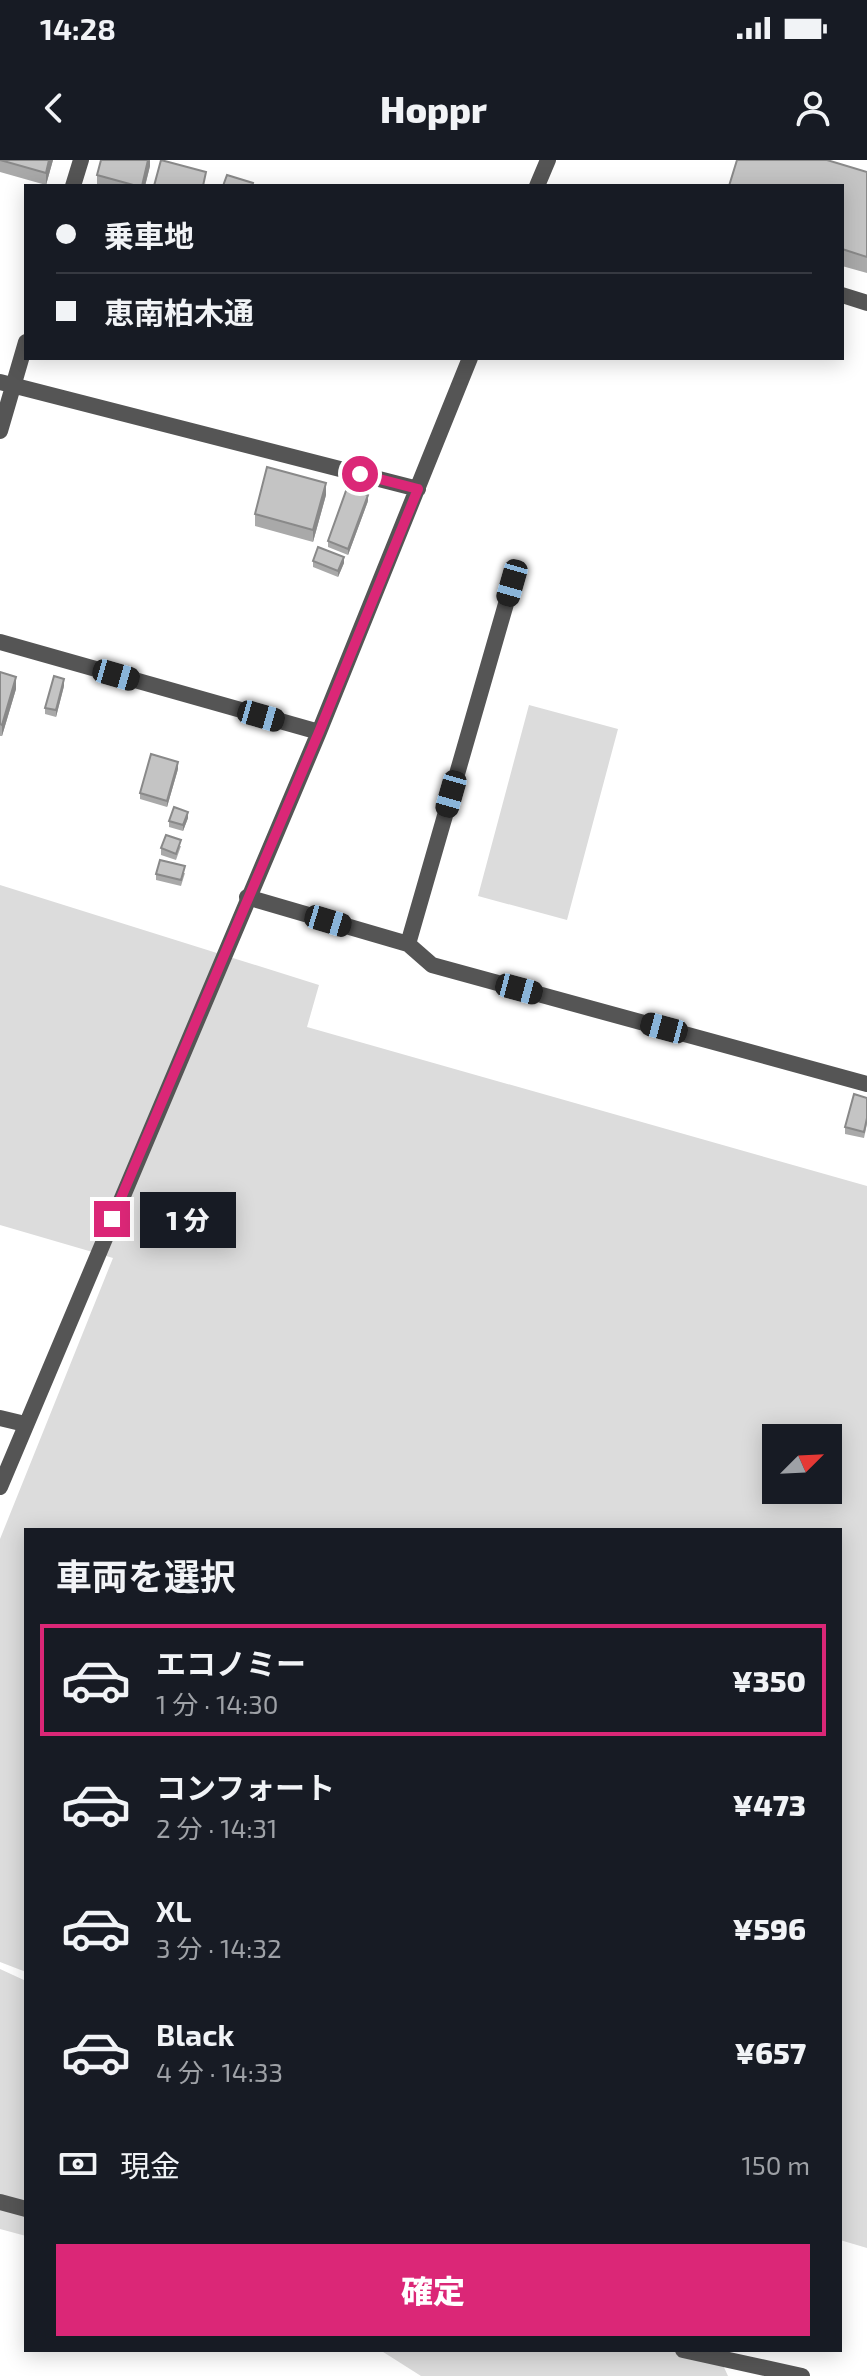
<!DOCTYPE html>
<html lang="ja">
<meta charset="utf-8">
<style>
:root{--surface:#171b24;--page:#20242c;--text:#f1f3f6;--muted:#9ea1a6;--line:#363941;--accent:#db2777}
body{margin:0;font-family:"Exo 2","Noto Sans JP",sans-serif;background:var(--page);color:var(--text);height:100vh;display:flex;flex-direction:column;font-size:30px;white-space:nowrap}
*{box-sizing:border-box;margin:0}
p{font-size:26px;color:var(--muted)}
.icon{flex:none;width:44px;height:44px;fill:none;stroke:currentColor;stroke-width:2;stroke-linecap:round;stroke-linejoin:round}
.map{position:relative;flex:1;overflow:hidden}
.sheet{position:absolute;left:24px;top:1368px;width:818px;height:824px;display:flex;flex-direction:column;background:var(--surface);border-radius:0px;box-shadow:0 4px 20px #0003}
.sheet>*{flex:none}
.guide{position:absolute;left:24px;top:24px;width:820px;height:176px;border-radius:0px;box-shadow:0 4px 20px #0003;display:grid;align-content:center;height:176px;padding:0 32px;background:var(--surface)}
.needle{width:52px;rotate:66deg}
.buttons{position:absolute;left:762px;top:1264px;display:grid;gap:16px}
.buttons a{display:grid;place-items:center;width:80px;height:80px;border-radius:0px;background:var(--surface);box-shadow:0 4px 20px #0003;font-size:40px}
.end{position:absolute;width:36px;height:36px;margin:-18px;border:10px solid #db2777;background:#fff;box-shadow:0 0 0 4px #fff}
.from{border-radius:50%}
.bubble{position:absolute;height:56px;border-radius:0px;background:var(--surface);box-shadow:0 4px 20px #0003;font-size:26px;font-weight:800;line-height:56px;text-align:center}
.car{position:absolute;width:24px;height:48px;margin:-24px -12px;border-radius:10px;box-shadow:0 0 6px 2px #0007;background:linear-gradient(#222 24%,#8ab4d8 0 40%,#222 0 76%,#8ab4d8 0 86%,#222 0)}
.guide b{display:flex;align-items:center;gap:28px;height:76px;font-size:30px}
.guide b+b{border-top:2px solid var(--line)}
.guide i{width:20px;height:20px;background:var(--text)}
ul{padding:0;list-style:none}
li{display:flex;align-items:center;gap:24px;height:112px;margin:0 16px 12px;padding:0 16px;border:4px solid transparent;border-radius:0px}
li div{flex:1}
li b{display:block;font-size:30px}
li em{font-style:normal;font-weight:800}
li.on{border-color:var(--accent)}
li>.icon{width:72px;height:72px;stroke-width:1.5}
h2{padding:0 32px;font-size:36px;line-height:96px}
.pay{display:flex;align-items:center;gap:20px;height:88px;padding:0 32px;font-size:30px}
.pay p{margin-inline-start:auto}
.button{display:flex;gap:16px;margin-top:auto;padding:16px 32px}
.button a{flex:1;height:92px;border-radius:0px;background:var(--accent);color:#fff;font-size:32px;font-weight:800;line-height:92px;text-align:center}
.status{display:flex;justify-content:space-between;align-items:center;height:56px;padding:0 40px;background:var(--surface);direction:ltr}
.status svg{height:22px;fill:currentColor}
header{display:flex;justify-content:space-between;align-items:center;height:104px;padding:0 32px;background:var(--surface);font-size:36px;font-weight:800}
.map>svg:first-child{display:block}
.green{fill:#dcdcdc;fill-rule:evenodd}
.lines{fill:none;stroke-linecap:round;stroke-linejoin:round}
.lane{stroke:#555;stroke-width:16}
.street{stroke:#555;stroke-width:16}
.wall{fill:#a9a9a9}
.shaded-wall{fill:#898989}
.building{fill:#c4c4c4;stroke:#898989;stroke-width:2}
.route{stroke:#db2777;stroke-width:10}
</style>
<div class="status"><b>14:28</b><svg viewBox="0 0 49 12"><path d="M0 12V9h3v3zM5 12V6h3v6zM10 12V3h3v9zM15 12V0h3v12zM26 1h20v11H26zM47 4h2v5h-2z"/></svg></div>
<header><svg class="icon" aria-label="back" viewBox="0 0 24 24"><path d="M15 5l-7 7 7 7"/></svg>Hoppr<svg class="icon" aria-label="person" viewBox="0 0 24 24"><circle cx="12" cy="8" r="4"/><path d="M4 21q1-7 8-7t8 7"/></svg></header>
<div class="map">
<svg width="867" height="2216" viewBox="0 0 867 2216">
<rect width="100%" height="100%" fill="#fff"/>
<path class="green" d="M529,545L618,569L567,760L478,736Z
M0,725L319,825L307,867L867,1026V2088L840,2080V1370H26V1812L0,1802V1379L113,1098L0,1065ZM776,1278H828V1330H776Z
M0,1809L26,1821V2076L0,2069Z
M380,2190H716L728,2216H421Z"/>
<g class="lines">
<path class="lane" d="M842,135L867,143
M247,737L408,784L432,805L867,924
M408,784L512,423"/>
<path class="street" d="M73,26L81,0
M537,26L548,0
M0,222L418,329
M0,271L26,182
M0,482L319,572
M0,1258L25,1264
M0,1327L319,572L470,198
M0,2042L26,2049
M683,2190L802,2216"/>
</g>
<path class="wall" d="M0,0H53L46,25L0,12Z
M150,0V6L145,26H97V15Z
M867,12V113L842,106V26Z
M326,335L313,382L255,366V354Z
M368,341L348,395L328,387V381Z
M313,401L344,403L338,417L313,407Z
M0,512L16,529L2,576H0Z
M64,526L56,557L45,554V548Z
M178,609L167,647L140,639V633Z
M188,658L183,671L169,667V661Z
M181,686L176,700L161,695V688Z
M185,713L181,726L156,720V714Z
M867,938V964L864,978L845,974V967Z"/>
<path class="shaded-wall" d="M49,0H53L46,25V13Z
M148,0H150V6L145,26H142Z
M326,323V335L313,382V370Z
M368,335V341L348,395V389Z
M344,397V403L338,417V411Z
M16,517V529L2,576V565Z
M64,519V526L56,557V550Z
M178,602V609L167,647V641Z
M188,652V658L183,671V665Z"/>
<path class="building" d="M0,0H49L46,13Z
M101,0H148L142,26H137L97,15Z
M161,0L206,12L203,26H154Z
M737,0H827L867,12V97L842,89V26H729Z
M227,15L253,23L252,26H223Z
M267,307L326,323L313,370L255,354Z
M347,328L368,335L348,389L328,381Z
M318,387L344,397L338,411L313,401Z
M0,512L16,517L2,565L0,564Z
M54,516L64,519L56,550L45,548Z
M151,594L178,602L167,641L140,633Z
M174,647L188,652L183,665L169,661Z
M166,675L181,680L176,694L161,688Z
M160,700L185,706L181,720L156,714Z
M854,934L867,938V958L864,972L845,967Z"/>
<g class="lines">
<path class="route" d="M112,1059L319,572L418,329L360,314"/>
</g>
</svg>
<div class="buttons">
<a><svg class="needle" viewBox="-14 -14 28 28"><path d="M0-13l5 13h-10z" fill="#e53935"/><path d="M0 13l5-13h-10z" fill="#9ea1a6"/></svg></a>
</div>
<i class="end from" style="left:360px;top:314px"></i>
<i class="end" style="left:112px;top:1059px"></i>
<div class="bubble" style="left:140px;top:1032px;width:96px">1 分</div>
<i class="car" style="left:512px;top:423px;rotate:196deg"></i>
<i class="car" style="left:116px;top:515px;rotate:106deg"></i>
<i class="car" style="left:261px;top:556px;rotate:106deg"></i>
<i class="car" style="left:451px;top:634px;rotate:196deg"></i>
<i class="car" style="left:328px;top:761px;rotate:107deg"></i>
<i class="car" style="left:519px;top:829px;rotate:105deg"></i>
<i class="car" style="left:664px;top:868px;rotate:285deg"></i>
<div class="guide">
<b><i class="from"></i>乗車地</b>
<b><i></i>恵南柏木通</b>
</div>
<section class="sheet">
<h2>車両を選択</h2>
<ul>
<li class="on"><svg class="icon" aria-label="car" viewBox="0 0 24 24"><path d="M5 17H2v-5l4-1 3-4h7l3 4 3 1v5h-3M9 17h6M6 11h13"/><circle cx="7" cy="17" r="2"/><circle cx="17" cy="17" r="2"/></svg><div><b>エコノミー</b><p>1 分 · 14:30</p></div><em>¥350</em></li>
<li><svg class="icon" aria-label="car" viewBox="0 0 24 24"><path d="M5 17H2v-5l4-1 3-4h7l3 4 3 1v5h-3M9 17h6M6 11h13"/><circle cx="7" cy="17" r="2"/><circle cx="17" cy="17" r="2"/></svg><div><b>コンフォート</b><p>2 分 · 14:31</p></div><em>¥473</em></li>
<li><svg class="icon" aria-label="car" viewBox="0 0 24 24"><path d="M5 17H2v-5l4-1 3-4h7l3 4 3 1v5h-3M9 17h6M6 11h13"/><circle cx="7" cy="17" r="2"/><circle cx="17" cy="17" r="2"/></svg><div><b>XL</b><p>3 分 · 14:32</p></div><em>¥596</em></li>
<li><svg class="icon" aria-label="car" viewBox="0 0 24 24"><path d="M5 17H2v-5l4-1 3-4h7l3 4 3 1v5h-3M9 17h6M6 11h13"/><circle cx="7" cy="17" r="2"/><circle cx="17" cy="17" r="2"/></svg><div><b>Black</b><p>4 分 · 14:33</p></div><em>¥657</em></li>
</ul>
<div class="pay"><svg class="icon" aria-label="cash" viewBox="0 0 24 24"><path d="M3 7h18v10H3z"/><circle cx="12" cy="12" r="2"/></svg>現金<p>150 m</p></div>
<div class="button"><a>確定</a></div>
</section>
</div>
